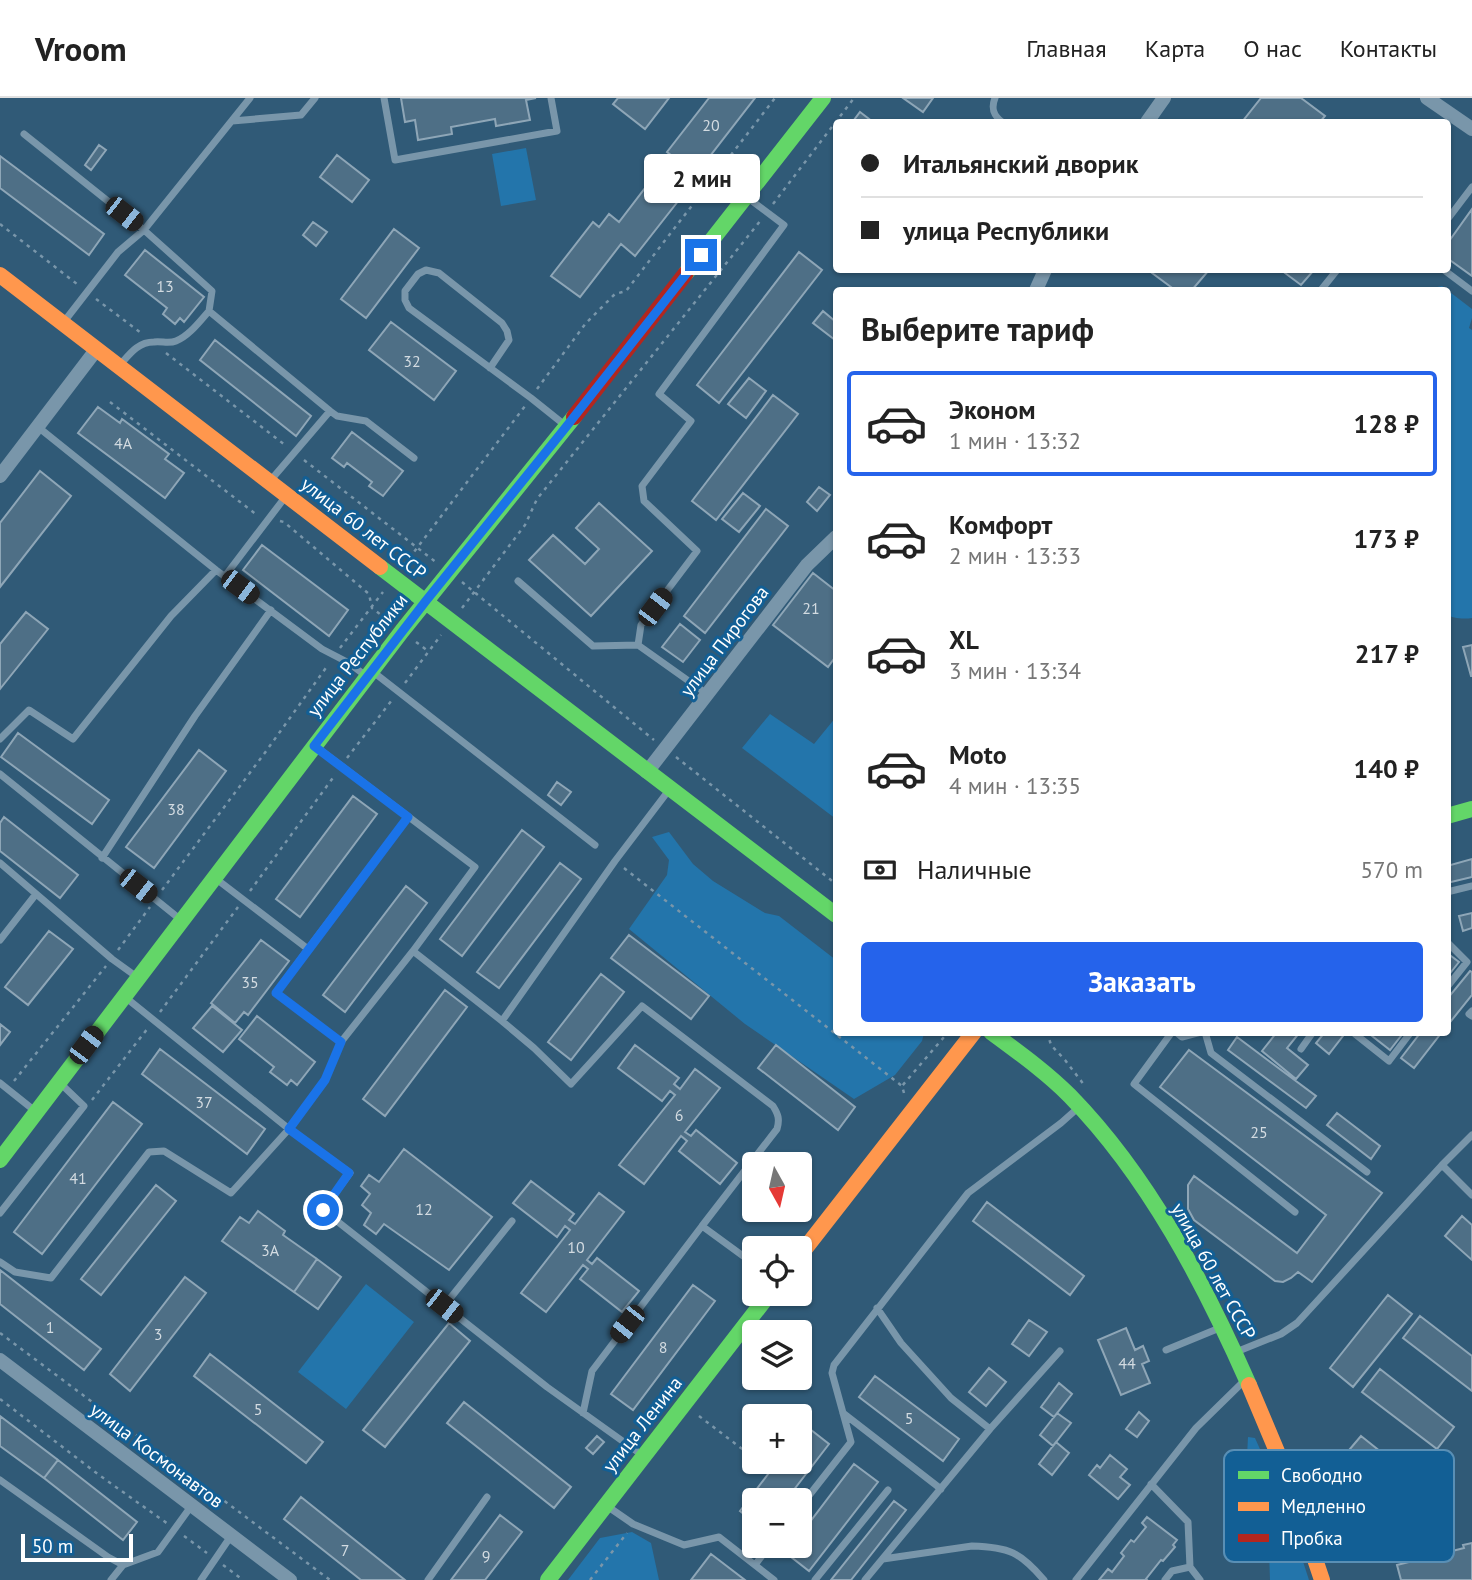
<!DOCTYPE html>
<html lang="ru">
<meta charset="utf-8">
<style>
:root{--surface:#fff;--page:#f6f6f6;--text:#222;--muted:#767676;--line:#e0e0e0;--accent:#2563eb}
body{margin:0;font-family:"PT Sans",sans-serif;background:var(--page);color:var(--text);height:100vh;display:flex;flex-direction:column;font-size:26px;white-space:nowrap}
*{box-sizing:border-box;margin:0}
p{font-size:23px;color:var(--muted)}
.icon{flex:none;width:38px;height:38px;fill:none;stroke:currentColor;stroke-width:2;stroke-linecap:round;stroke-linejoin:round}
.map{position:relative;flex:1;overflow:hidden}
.panel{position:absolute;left:833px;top:189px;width:618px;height:749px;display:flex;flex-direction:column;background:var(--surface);border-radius:7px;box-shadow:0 2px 5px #0004}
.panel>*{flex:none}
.guide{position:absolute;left:833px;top:21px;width:618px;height:154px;border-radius:7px;box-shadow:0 2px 5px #0004;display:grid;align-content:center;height:154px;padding:0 28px;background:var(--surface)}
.needle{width:46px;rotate:172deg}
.buttons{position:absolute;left:742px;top:1054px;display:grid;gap:14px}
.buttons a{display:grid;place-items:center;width:70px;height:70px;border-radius:7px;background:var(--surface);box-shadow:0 2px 5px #0004;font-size:35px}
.scale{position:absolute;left:21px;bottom:18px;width:112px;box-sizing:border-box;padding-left:7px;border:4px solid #fff;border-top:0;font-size:19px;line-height:24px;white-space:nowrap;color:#fff;-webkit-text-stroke:5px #125f95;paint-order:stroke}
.end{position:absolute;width:32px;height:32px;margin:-16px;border:9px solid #1a73e8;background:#fff;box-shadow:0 0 0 4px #fff}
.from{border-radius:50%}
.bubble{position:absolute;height:49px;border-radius:7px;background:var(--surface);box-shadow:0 2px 5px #0004;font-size:23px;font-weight:700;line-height:49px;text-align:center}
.car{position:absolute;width:21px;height:42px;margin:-21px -10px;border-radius:9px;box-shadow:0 0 5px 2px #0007;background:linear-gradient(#222 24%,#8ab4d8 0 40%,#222 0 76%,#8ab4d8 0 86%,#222 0)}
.guide b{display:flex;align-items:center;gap:24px;height:66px;font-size:26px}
.guide b+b{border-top:2px solid var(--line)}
.guide i{width:18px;height:18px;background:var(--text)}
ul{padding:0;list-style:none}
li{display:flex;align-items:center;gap:21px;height:105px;margin:0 14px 10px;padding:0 14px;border:4px solid transparent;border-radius:7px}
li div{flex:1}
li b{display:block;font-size:26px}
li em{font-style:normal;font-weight:700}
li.active{border-color:var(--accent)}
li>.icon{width:63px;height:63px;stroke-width:1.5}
h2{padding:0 28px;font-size:32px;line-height:84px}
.pay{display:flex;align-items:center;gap:18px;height:77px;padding:0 28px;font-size:26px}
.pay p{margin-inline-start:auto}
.cta{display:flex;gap:14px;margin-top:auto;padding:14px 28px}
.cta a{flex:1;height:80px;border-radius:7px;background:var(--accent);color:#fff;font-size:28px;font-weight:700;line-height:80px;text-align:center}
header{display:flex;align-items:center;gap:42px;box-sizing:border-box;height:98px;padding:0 35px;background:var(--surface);border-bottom:2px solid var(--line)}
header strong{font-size:33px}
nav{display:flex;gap:38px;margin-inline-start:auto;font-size:24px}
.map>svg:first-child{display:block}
.green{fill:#2375ab}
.building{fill:#4e6f86;stroke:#8ea6b7;stroke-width:2}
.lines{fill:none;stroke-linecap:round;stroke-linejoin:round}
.path{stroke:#7996aa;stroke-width:2.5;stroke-dasharray:3.5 5;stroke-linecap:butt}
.lane{stroke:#7996aa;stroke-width:7}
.street{stroke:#7996aa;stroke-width:14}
.fast{stroke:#63d668;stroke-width:16}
.slow{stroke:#ff974d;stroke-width:16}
.jam{stroke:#b3261e;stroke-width:16}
.route{stroke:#1a73e8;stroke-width:9}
.labels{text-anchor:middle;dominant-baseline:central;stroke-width:6;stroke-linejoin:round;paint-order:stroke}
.number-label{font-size:16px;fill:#d3dbe1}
.street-label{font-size:19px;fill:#fff;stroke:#125f95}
.key{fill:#125f95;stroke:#598fb5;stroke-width:2}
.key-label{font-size:19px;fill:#fff}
</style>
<header>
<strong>Vroom</strong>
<nav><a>Главная</a><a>Карта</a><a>О нас</a><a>Контакты</a></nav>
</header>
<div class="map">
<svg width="1472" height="1482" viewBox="0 0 1472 1482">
<rect width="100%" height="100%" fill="#305a77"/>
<path class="green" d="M526,50L536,102L501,108L492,56Z
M1442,188L1472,211V220L1469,230L1472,232V520C1465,521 1452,521 1447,516V192H1423Z
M770,616L814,646L836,619V721L742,650Z
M669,734L693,766L713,783L765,815L779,818L836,862V934L924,935L922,943L895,977L854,1001L745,926L629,831L667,777L669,762L652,739Z
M366,1186L414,1224L346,1311L298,1274Z
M1248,1339L1255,1340L1284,1405L1309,1482H1270L1268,1422L1255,1409L1246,1378Z
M632,1434L651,1445L659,1482H568L600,1440Z"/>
<path class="building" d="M401,0H536L526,2L530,22L496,28L495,21L451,29L452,36L418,42L415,22L405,24Z
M618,0H669L645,31L613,6Z
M709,0H755L696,76L667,54Z
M903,0H933L923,14Z
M1261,0H1301L1325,18L1320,24H1242Z
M860,14L873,24H857L854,22Z
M99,47L106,52L91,72L85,67Z
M337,57L369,82L352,104L320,79Z
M0,58L104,136L89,157L0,90Z
M676,61L685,68L666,92L658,85Z
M652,81L679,102L635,158L621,146L580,199L551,178L593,124L599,129L609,116L619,124Z
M1472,111V178L1447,160V146Z
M313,124L327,134L316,148L303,137Z
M394,131L419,150L366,220L341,201Z
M145,152L204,199L184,224L180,220L175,226L163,216L167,210L125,177Z
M799,154L822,172L719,305L697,287Z
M1148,172H1209L1192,192H1175Z
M1281,172H1314L1301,187Z
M823,213L836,224V240L835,242L813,225Z
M391,224L456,273L434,302L369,252Z
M215,242L311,318L296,338L200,262Z
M749,280L766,293L746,320L728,306Z
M773,297L798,316L716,422L692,403Z
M98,309L120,325L122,321L169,356L165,361L184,375L165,400L78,335Z
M352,334L403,373L383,398L369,388L372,384L347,365L344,369L332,360Z
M40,373L71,398L0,489V425Z
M819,389L830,397L817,413L807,404Z
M743,395L760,408L739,434L722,421Z
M599,405L652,453L591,518L529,462L553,437L585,466L599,451L576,430Z
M766,411L788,428L705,535L684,518Z
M262,447L348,512L329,538L243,472Z
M813,475L836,493V558L828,569L773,527Z
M26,514L48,531L0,591V546Z
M680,526L700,542L683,564L662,549Z
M1472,547V578H1471L1463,549Z
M18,635L109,702L92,726L1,659Z
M199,652L226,673L154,770L126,749Z
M557,684L571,694L561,707L548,697Z
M353,698L377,716L300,819L276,801Z
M4,719L78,777L60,800L0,753V725Z
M522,732L544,749L462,858L440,841Z
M1472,761V779L1447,785V768Z
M560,765L581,781L499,890L477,874Z
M406,788L427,805L345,914L323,897Z
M1472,815V830L1463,833L1459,818Z
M49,833L73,851L28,907L5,889Z
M629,837L709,898L691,921L611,860Z
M261,842L289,863L248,917L244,914L235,925L211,905Z
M1447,855L1459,864L1447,879Z
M1470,873L1472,874V897L1447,928V901Z
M601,876L624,894L571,962L548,944Z
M445,892L467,909L385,1018L363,1001Z
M212,908L242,932L223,954L193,930Z
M257,918L315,964L297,987L291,982L287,987L270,974L274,969L239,941Z
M0,926L10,934L0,947Z
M1277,934H1300L1287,950L1308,967L1296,981L1262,953Z
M1325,934H1346L1329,956L1316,945Z
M1367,934H1404L1390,952Z
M1421,934H1442L1414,970L1401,960Z
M1237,939L1316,998L1306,1010L1228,952Z
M635,947L679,980L674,986L680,991L695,971L720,990L685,1034L691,1038L696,1032L737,1065L720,1086L679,1053L687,1043L681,1038L644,1086L619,1067L675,997L670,993L662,1003L618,970Z
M776,947L855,1009L838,1032L758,970Z
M160,951L265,1031L247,1056L142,976Z
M1189,952L1382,1095L1312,1184L1298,1174L1291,1180L1283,1184L1275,1183L1194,1122L1188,1111V1087L1194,1078L1297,1155L1326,1117L1160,989Z
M113,1004L142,1026L42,1156L14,1134Z
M1337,1015L1380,1048L1371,1061L1327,1027Z
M404,1051L492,1119L449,1172L384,1126L376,1136L364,1127L371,1115L362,1107L370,1096L361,1088L369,1077L379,1084Z
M531,1083L574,1116L569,1122L575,1126L599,1095L624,1114L587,1162L592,1166L597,1160L639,1193L622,1214L580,1181L588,1171L583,1167L546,1214L521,1195L570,1132L565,1128L557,1139L513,1105Z
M156,1087L176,1103L101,1197L81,1181Z
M987,1104L1084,1178L1070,1197L973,1123Z
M258,1113L285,1133L283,1137L317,1161L294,1194L222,1143L240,1119L249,1125Z
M1462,1118L1472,1127V1162L1445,1138Z
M317,1161L341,1179L318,1211L294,1194Z
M0,1172L101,1251L84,1272L0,1206Z
M185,1179L206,1195L130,1293L110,1276Z
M693,1187L715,1203L633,1312L611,1296Z
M1388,1197L1412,1216L1353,1289L1330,1270Z
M1420,1218L1472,1258V1293L1403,1240Z
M1029,1222L1047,1234L1029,1258L1012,1246Z
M449,1225L470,1243L385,1349L363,1332Z
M1126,1230L1135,1252L1143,1248L1149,1263L1142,1266L1150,1285L1121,1297L1098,1242Z
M210,1256L323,1344L306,1365L194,1278Z
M989,1270L1006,1284L986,1308L969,1294Z
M1380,1271L1454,1329L1437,1351L1362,1294Z
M875,1278L959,1341L943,1363L859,1299Z
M1059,1285L1072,1296L1054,1319L1041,1309Z
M464,1304L571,1389L554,1410L447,1325Z
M1139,1314L1149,1323L1137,1339L1126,1331Z
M1057,1315L1071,1325L1053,1348L1040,1337Z
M0,1318L58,1362L44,1380L0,1348Z
M806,1328L829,1346L786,1402H754V1424L740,1413L778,1363H800V1335Z
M597,1338L604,1344L593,1356L586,1350Z
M1361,1338L1416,1382L1394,1410L1338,1365Z
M1056,1344L1069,1355L1052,1377L1039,1366Z
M1110,1357L1127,1371L1120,1379L1130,1387L1118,1401L1089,1377L1097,1367L1100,1370Z
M58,1362L137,1424L123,1442L44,1380Z
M854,1366L878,1384L809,1473L786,1455L792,1447H800V1437Z
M301,1399L405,1482H361L284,1421Z
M894,1403L906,1412L851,1482H831Z
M500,1417L522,1434L485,1482H451Z
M1147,1419L1177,1442L1173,1447L1175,1449L1163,1463L1161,1462L1146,1481L1147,1482H1099L1108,1471L1112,1474L1124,1458L1121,1455L1131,1442L1134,1444L1146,1429L1142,1425Z
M1472,1445V1482H1401L1397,1467L1464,1450L1463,1447Z
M711,1456L745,1482H691Z"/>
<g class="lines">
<path class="path" d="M773,106L854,0
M0,126L77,186
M96,201L141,235
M166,255L285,347
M537,291L586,225L615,196L626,193L775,0
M110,304L257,417
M304,362L437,465
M280,423L284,424L369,496L372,510L389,523
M404,467L525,308
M462,484L654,642
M462,510L525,427L537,401L761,122
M416,544L428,553
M340,550L383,494
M405,585L441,537
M676,659L836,786
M347,660L392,602
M624,770L902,988
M162,792L264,656L328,567
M250,793L335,677
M118,852L150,809
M160,914L238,809
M1047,934L1051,947L1065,962L1085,988
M14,983L106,868
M904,995L902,988L944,939
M92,1002L148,930
M0,1235L330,1482
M0,1301L99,1377L168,1426
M699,1318L754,1360
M184,1438L207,1455
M223,1467L243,1482
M590,1482L627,1435"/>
<path class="lane" d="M384,0L395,62L557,33L551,0
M995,0C991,10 993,17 1002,24
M232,23L301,17L315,0
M24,36L144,132L212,193L209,213
M1447,122L1472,89
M1444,172L1472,193
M1321,192L1337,172
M63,225L118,154L144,132L250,0
M119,268C129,257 137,244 154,244C162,243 169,246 176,243C189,238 200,223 209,213L330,313
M490,270L509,242L507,233L502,225L439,175L426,172L418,176L405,193V202L409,210L531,300L566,328
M38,329L216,472L322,551L349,565L366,578
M270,383L330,313L337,318L366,323L414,360
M225,478L286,398
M518,483L593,548L638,547
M372,573L595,747
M707,596L638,547L641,527L697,453L644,403L642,388L691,323L659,296L784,127L748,100
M0,641L29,612L73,641L171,518L216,472
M315,648L475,769L413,853L341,944
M0,676L181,822
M102,760L195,618L271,512
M0,765L112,861L137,879
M1447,794L1472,788
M0,842L36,796
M1447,844L1467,864L1447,889
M308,851L408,719
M413,853L502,923L615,763L669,692
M125,899L289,1031L350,1075L323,1112L547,1289L642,1357
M1472,913L1469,916L1472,918
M502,923L534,950L571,986L642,908L773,1008C778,1016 780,1021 777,1031L702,1128L754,1166
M1172,934L1134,986L1295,1114
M1176,934L1182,939L1201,934
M1205,934L1211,955L1367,1074
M1356,934L1355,936L1389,963L1411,934
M1301,951L1313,934
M0,985L35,1013
M1442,1067L1472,1097
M0,1115L84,1008L61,986
M0,1164L15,1174L51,1180L149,1054L164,1053L231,1095L289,1031L325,982L341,944L276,895L308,851L215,780
M444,1208L512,1123
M877,1210L901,1245L951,1300L990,1331
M1166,1252L1222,1229
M1236,1254L1281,1236L1297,1225L1442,1067L1472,1037
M583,1315L592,1273L702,1128
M843,1315L941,1391
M0,1382L108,1459L123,1467
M1151,1386L1188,1424L1190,1469L1200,1482
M607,1408L633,1426L684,1447L719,1439L774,1482
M800,1409L851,1344L832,1275L834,1267L968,1095L1061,1025L1079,1009
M883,1461L972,1448C1009,1449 1020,1454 1044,1482
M755,1467L770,1447
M111,1482L123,1467L158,1454L192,1407
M201,1482L231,1438
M428,1482L487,1399
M815,1482L888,1392
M865,1482L990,1331L1060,1253
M1076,1482L1196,1330L1244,1283
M1165,1482L1172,1473L1190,1469"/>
<path class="street" d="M1427,0L1472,31
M1147,24L1164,0
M1036,192L1045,172
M0,378L96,252
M647,674L807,467L836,439
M0,1262L290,1482"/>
<path class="fast" d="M686,175L823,0
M380,469L836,817
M1447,718L1472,711
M991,934C1018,954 1046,974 1070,998C1149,1079 1204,1185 1249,1287
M0,1062L402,533L574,319
M548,1482L770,1195"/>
<path class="slow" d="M0,177L380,469
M800,1157L974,934
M1249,1287L1286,1375L1322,1482"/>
<path class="jam" d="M574,319L686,175"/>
</g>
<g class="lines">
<path class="route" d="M323,1112L349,1075L289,1031L325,982L341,944L276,895L408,719L314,648L425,504L566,329L701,157"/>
</g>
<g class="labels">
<g class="number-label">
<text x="711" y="27">20</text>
<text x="165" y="188">13</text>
<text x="412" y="263">32</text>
<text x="123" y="345">4А</text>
<text x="811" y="510">21</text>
<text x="176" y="711">38</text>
<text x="250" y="884">35</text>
<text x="204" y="1004">37</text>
<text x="679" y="1017">6</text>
<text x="1259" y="1034">25</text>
<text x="78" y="1080">41</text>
<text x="424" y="1111">12</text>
<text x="576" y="1149">10</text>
<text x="270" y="1152">3А</text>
<text x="50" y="1229">1</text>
<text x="158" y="1236">3</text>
<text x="663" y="1249">8</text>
<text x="1127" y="1265">44</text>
<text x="258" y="1311">5</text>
<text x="909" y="1320">5</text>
<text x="345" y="1452">7</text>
<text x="486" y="1458">9</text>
</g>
<g class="street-label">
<text transform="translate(364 430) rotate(38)">улица 60 лет СССР</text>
<text transform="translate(724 543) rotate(-53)">улица Пирогова</text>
<text transform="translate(357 557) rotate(-52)">улица Республики</text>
<text transform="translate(1214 1173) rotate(61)">улица 60 лет СССР</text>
<text transform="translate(642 1326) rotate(-52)">улица Ленина</text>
<text transform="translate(157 1357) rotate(37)">улица Космонавтов</text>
</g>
</g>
<rect x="1224" y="1352" width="230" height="112" rx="10" class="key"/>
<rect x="1238" y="1373" width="31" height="8" fill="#63d668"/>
<rect x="1238" y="1404" width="31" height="9" fill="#ff974d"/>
<rect x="1238" y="1436" width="31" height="8" fill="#b3261e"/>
<g class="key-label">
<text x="1281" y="1384">Свободно</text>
<text x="1281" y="1415">Медленно</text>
<text x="1281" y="1447">Пробка</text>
</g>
</svg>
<div class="buttons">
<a><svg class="needle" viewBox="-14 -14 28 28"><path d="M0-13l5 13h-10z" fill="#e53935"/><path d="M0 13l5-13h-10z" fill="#767676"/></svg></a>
<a><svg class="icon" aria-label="locate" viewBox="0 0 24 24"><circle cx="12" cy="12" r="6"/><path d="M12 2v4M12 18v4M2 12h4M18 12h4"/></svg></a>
<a><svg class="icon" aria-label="layers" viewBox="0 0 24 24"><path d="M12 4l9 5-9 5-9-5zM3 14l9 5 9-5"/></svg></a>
<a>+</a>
<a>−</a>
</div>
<div class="scale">50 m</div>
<i class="end from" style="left:323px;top:1112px"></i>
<i class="end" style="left:701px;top:157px"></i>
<div class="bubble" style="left:644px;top:56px;width:116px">2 мин</div>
<i class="car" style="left:124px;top:116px;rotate:128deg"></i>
<i class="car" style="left:240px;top:489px;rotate:127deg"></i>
<i class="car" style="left:655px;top:509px;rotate:37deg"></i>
<i class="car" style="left:138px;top:788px;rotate:128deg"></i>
<i class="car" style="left:86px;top:947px;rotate:37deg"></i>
<i class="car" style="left:444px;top:1208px;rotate:128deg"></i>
<i class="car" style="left:627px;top:1226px;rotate:218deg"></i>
<div class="guide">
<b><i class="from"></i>Итальянский дворик</b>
<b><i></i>улица Республики</b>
</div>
<section class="panel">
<h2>Выберите тариф</h2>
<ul>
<li class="active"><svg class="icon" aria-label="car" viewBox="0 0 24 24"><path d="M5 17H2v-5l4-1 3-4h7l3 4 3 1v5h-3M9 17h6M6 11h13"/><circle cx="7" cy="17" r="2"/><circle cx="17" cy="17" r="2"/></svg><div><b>Эконом</b><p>1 мин · 13:32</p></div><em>128 ₽</em></li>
<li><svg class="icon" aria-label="car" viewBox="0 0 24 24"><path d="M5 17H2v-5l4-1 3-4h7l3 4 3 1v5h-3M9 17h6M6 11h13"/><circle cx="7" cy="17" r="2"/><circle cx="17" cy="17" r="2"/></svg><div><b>Комфорт</b><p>2 мин · 13:33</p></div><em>173 ₽</em></li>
<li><svg class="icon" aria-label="car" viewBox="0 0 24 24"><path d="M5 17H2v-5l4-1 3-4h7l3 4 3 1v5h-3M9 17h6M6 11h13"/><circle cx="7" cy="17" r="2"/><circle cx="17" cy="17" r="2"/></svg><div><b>XL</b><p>3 мин · 13:34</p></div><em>217 ₽</em></li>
<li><svg class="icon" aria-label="car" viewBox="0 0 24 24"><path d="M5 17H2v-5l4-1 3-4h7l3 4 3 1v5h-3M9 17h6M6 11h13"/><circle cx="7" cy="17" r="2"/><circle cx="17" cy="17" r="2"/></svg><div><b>Moto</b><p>4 мин · 13:35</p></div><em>140 ₽</em></li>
</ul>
<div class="pay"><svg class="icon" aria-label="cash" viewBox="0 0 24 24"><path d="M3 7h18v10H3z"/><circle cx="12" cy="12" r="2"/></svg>Наличные<p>570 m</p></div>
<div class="cta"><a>Заказать</a></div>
</section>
</div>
